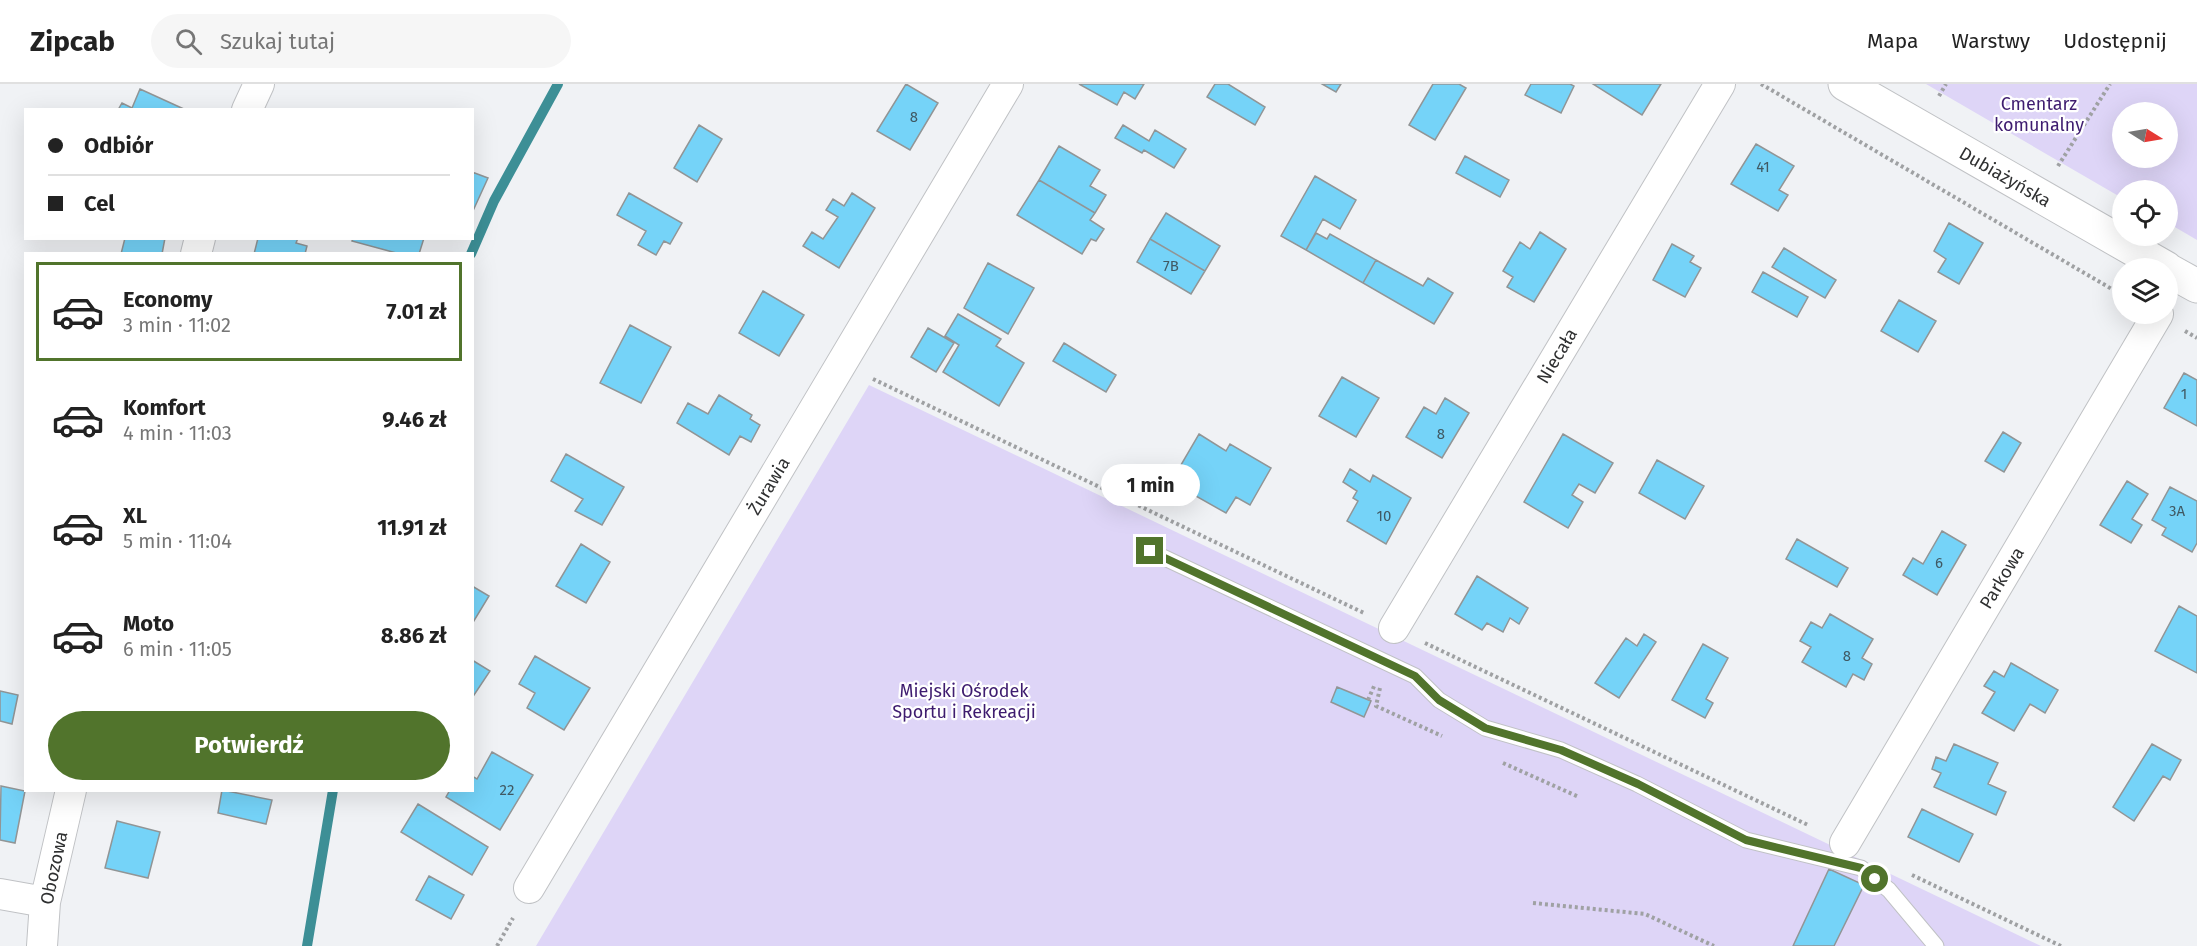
<!DOCTYPE html>
<html lang="pl">
<meta charset="utf-8">
<style>
:root{--surface:#fff;--page:#f6f6f6;--text:#222;--muted:#767676;--line:#e0e0e0;--accent:#51742c}
body{margin:0;font-family:"Fira Sans",sans-serif;background:var(--page);color:var(--text);height:100vh;display:flex;flex-direction:column;font-size:22px;white-space:nowrap}
*{box-sizing:border-box;margin:0}
p{font-size:20px;color:var(--muted)}
.icon{flex:none;width:33px;height:33px;fill:none;stroke:currentColor;stroke-width:2;stroke-linecap:round;stroke-linejoin:round}
.map{position:relative;flex:1;overflow:hidden}
.drawer{position:absolute;left:24px;top:168px;width:450px;height:540px;display:flex;flex-direction:column;background:var(--surface);border-radius:0px;box-shadow:0 6px 24px #0002}
.drawer>*{flex:none}
.guide{position:absolute;left:24px;top:24px;width:450px;height:132px;border-radius:0px;box-shadow:0 6px 24px #0002;display:grid;align-content:center;height:132px;padding:0 24px;background:var(--surface)}
.needle{width:39px;rotate:101deg}
.tools{position:absolute;left:2112px;top:18px;display:grid;gap:12px}
.tools a{display:grid;place-items:center;width:66px;height:66px;border-radius:50%;background:var(--surface);box-shadow:0 6px 24px #0002;font-size:30px}
.end{position:absolute;width:27px;height:27px;margin:-14px;border:8px solid #51742c;background:#fff;box-shadow:0 0 0 3px #fff}
.from{border-radius:50%}
.bubble{position:absolute;height:42px;border-radius:21px;background:var(--surface);box-shadow:0 6px 24px #0002;font-size:20px;font-weight:700;line-height:42px;text-align:center}
.guide b{display:flex;align-items:center;gap:21px;height:57px;font-size:22px}
.guide b+b{border-top:2px solid var(--line)}
.guide i{width:15px;height:15px;background:var(--text)}
ul{padding:10px 0 0;list-style:none}
li{display:flex;align-items:center;gap:18px;height:99px;margin:0 12px 9px;padding:0 12px;border:3px solid transparent;border-radius:0px}
li div{flex:1}
li b{display:block;font-size:22px}
li em{font-style:normal;font-weight:700}
li.on{border-color:var(--accent)}
li>.icon{width:54px;height:54px;stroke-width:1.5}
.primary-button{display:flex;gap:12px;margin-top:auto;padding:12px 24px}
.primary-button a{flex:1;height:69px;border-radius:36px;background:var(--accent);color:#fff;font-size:24px;font-weight:700;line-height:69px;text-align:center}
header{display:flex;align-items:center;gap:36px;box-sizing:border-box;height:84px;padding:0 30px;background:var(--surface);border-bottom:2px solid var(--line)}
header strong{font-size:28px}
nav{display:flex;gap:33px;margin-inline-start:auto;font-size:21px}
.search{width:420px;height:54px;background:var(--page);display:flex;align-items:center;gap:15px;box-sizing:border-box;padding:0 21px;border-radius:33px;color:var(--muted);font-size:22px}
.map>svg:first-child{display:block}
.green{fill:#ded5f7;fill-rule:evenodd}
.lines{fill:none;stroke-linecap:round;stroke-linejoin:round}
.stream{stroke:#3d8f96;stroke-width:10}
.building{fill:#75d3f8;stroke:#919596;stroke-width:1.5}
.service-casing{stroke:#c0c2c5;stroke-width:17}
.minor-casing{stroke:#c0c2c5;stroke-width:32}
.tertiary-casing{stroke:#c0c2c5;stroke-width:35}
.path{stroke:#9fa1a3;stroke-width:4;stroke-dasharray:3 3;stroke-linecap:butt}
.service{stroke:#fff;stroke-width:15}
.minor{stroke:#fff;stroke-width:30}
.tertiary{stroke:#fff;stroke-width:33}
.route{stroke:#51742c;stroke-width:8}
.labels{text-anchor:middle;dominant-baseline:central;stroke-width:4.5;stroke-linejoin:round;paint-order:stroke}
.number-label{font-size:15px;fill:#405963}
.park-label{font-size:18px;fill:#3e1c6f;stroke:#fff}
.street-label{font-size:18px;fill:#2f3031;stroke:#fff}
</style>
<header>
<strong>Zipcab</strong>
<div class="search"><svg class="icon" aria-label="search" viewBox="0 0 24 24"><circle cx="10" cy="10" r="6"/><path d="M15 15l6 6"/></svg>Szukaj tutaj</div>
<nav><a>Mapa</a><a>Warstwy</a><a>Udostępnij</a></nav>
</header>
<div class="map">
<svg width="2197" height="862" viewBox="0 0 2197 862">
<rect width="100%" height="100%" fill="#f0f2f5"/>
<path class="green" d="M1926,0H2197V156L2168,139V106H2122V114ZM2168,28V74H2122V28Z
M869,301L2041,862H536Z"/>
<g class="lines">
<path class="stream" d="M471,170L494,117L558,0
M307,862L333,706"/>
</g>
<path class="building" d="M906,0L938,19L910,66L877,47Z
M1079,0H1144L1135,15L1124,8L1117,21Z
M1215,0H1228L1265,23L1255,41L1207,13Z
M1322,0H1341L1336,8Z
M1433,0H1459L1466,4L1435,56L1409,41Z
M1531,0H1570L1574,2L1561,29L1525,11Z
M1593,0H1661L1642,31Z
M140,5L186,26H118L122,19L132,24Z
M699,41L722,55L697,98L674,84Z
M1123,41L1149,57L1155,46L1186,65L1174,84L1144,66L1142,69L1115,54Z
M1756,60L1794,82L1779,106L1788,111L1778,127L1731,100Z
M1059,62L1100,86L1090,102L1106,111L1095,129L1039,96Z
M1465,72L1509,96L1500,113L1456,89Z
M472,88L488,94L472,129Z
M1315,92L1356,116L1340,145L1323,135L1306,166L1281,152Z
M1039,96L1095,129L1090,136L1104,145L1096,157L1091,155L1082,170L1017,131Z
M629,109L682,139L670,160L664,157L656,171L638,161L646,147L617,131Z
M852,109L875,124L839,184L803,162L812,148L823,155L838,133L826,126L833,115L844,122Z
M1166,129L1220,162L1205,187L1150,155Z
M1949,139L1983,159L1959,200L1938,188L1946,175L1934,167Z
M1540,148L1566,165L1534,218L1507,203L1513,193L1503,187L1520,158L1530,165Z
M1316,149L1327,155L1330,150L1376,176L1363,199L1306,166Z
M125,154H165L162,170H121Z
M258,154H298L296,159L307,162L305,170H254Z
M353,154H424L419,170H400L352,157Z
M1150,155L1205,187L1191,210L1137,178Z
M1672,160L1694,172L1690,178L1701,184L1685,213L1653,196Z
M1784,164L1836,196L1825,214L1772,183Z
M1376,176L1423,202L1428,194L1453,209L1434,240L1363,199Z
M988,179L1034,204L1008,250L964,224Z
M1763,188L1808,213L1797,233L1752,208Z
M763,207L804,231L779,272L739,249Z
M1899,216L1936,237L1918,268L1881,247Z
M958,230L1001,255L996,262L1024,279L999,322L943,288L959,261L945,252Z
M630,241L671,263L641,319L600,299Z
M928,244L954,259L936,288L911,273Z
M1064,259L1116,291L1106,308L1053,277Z
M2184,289L2197,296V342L2164,324Z
M1342,293L1379,314L1356,353L1319,332Z
M719,311L752,331L750,335L760,341L751,358L740,352L729,371L677,339L688,319L708,330Z
M1445,314L1469,329L1442,374L1406,353L1424,323L1436,330Z
M2003,348L2021,359L2004,388L1985,377Z
M1199,350L1226,367L1230,360L1271,384L1250,421L1236,413L1226,429L1171,398Z
M1563,350L1613,379L1595,409L1579,400L1572,411L1583,418L1568,444L1524,418Z
M566,370L624,403L602,441L575,427L583,415L551,397Z
M1657,376L1704,402L1685,435L1639,409Z
M1350,385L1370,398L1373,391L1411,414L1386,460L1347,437L1358,417L1353,414L1357,407L1343,398Z
M2127,397L2148,410L2132,435L2142,441L2131,459L2100,441Z
M2170,403L2197,417V459L2192,468L2162,451L2166,444L2152,436Z
M1942,447L1966,461L1937,511L1903,491L1913,474L1923,480Z
M1797,455L1848,484L1837,503L1786,475Z
M581,460L610,478L586,519L556,502Z
M1477,492L1528,524L1519,540L1510,534L1503,548L1487,539L1482,546L1455,530Z
M472,502L489,512L472,540Z
M2179,522L2197,532V589L2155,567Z
M1830,530L1873,555L1862,574L1872,580L1864,596L1853,590L1846,603L1802,578L1811,563L1800,557L1811,538L1822,544Z
M1644,550L1656,558L1619,614L1595,599L1626,554L1637,562Z
M1703,560L1728,574L1706,615L1713,619L1705,634L1672,616Z
M535,572L590,604L564,646L527,624L535,609L519,600Z
M472,576L490,587L472,614Z
M2011,579L2058,606L2045,629L2030,620L2014,647L1982,629L1995,608L1984,602L1994,587L2004,593Z
M1337,603L1371,617L1364,633L1331,618Z
M0,607L18,611L12,640L0,637Z
M1954,660L1998,679L1988,700L2006,708L1996,731L1934,703L1941,689L1932,685L1936,673L1946,677Z
M2152,660L2181,676L2170,696L2163,692L2134,737L2113,723Z
M492,668L533,691L500,746L446,713L450,706H472V692L477,695Z
M1,702L25,707L15,759L0,756Z
M222,706L272,716L266,740L218,729Z
M418,720L488,763L472,791L401,748Z
M1922,725L1973,750L1959,778L1908,753Z
M117,737L160,748L148,794L105,784Z
M1829,785L1864,801L1834,862H1793Z
M429,792L464,811L451,835L416,816Z"/>
<g class="lines">
<defs>
<path id="service" d="M1150,467L1415,592L1439,616L1485,644L1561,666L1637,700L1746,756L1861,784L1889,806L1936,862"/>
<path id="minor" d="M247,26L259,0
M196,170L200,154
M1394,544L1720,0
M1845,759L2158,230
M529,804L1008,0
M0,810L45,818
M42,862L45,818L71,706"/>
<path id="tertiary" d="M1845,0L2166,184
M2168,186L2197,202"/>
</defs>
<use href="#service" class="service-casing"/>
<use href="#minor" class="minor-casing"/>
<use href="#tertiary" class="tertiary-casing"/>
<path class="path" d="M1761,0L2122,211
M1939,12L1946,0
M2058,82L2110,0
M2185,247L2197,254
M873,295L1364,529
M1425,559L1808,741
M1380,604L1376,622L1442,652
M1368,616L1375,600
M1503,679L1579,713
M1912,791L2061,862
M1533,819L1645,830L1714,862
M497,862L513,834"/>
<use href="#service" class="service"/>
<use href="#minor" class="minor"/>
<use href="#tertiary" class="tertiary"/>
</g>
<g class="lines">
<path class="route" d="M1150,467L1415,592L1439,616L1485,644L1561,666L1638,700L1746,756L1861,784L1875,795"/>
</g>
<g class="labels">
<g class="number-label">
<text x="914" y="33">8</text>
<text x="1763" y="83">41</text>
<text x="1171" y="182">7B</text>
<text x="2184" y="310">1</text>
<text x="1441" y="350">8</text>
<text x="2177" y="427">3A</text>
<text x="1384" y="432">10</text>
<text x="1939" y="479">6</text>
<text x="1847" y="572">8</text>
<text x="507" y="706">22</text>
</g>
<g class="park-label">
<text x="2039" y="20">Cmentarz<tspan x="2039" dy="21">komunalny</tspan></text>
<text x="964" y="607">Miejski Ośrodek<tspan x="964" dy="21">Sportu i Rekreacji</tspan></text>
</g>
<g class="street-label">
<text transform="translate(2005 93) rotate(30)">Dubiażyńska</text>
<text transform="translate(1557 272) rotate(-59)">Niecała</text>
<text transform="translate(769 402) rotate(-59)">Żurawia</text>
<text transform="translate(2002 494) rotate(-59)">Parkowa</text>
<text transform="translate(54 784) rotate(-78)">Obozowa</text>
</g>
</g>
</svg>
<div class="tools">
<a><svg class="needle" viewBox="-14 -14 28 28"><path d="M0-13l5 13h-10z" fill="#e53935"/><path d="M0 13l5-13h-10z" fill="#767676"/></svg></a>
<a><svg class="icon" aria-label="locate" viewBox="0 0 24 24"><circle cx="12" cy="12" r="6"/><path d="M12 2v4M12 18v4M2 12h4M18 12h4"/></svg></a>
<a><svg class="icon" aria-label="layers" viewBox="0 0 24 24"><path d="M12 4l9 5-9 5-9-5zM3 14l9 5 9-5"/></svg></a>
</div>
<i class="end from" style="left:1875px;top:795px"></i>
<i class="end" style="left:1150px;top:467px"></i>
<div class="bubble" style="left:1101px;top:380px;width:99px">1 min</div>
<div class="guide">
<b><i class="from"></i>Odbiór</b>
<b><i></i>Cel</b>
</div>
<section class="drawer">
<ul>
<li class="on"><svg class="icon" aria-label="car" viewBox="0 0 24 24"><path d="M5 17H2v-5l4-1 3-4h7l3 4 3 1v5h-3M9 17h6M6 11h13"/><circle cx="7" cy="17" r="2"/><circle cx="17" cy="17" r="2"/></svg><div><b>Economy</b><p>3 min · 11:02</p></div><em>7.01 zł</em></li>
<li><svg class="icon" aria-label="car" viewBox="0 0 24 24"><path d="M5 17H2v-5l4-1 3-4h7l3 4 3 1v5h-3M9 17h6M6 11h13"/><circle cx="7" cy="17" r="2"/><circle cx="17" cy="17" r="2"/></svg><div><b>Komfort</b><p>4 min · 11:03</p></div><em>9.46 zł</em></li>
<li><svg class="icon" aria-label="car" viewBox="0 0 24 24"><path d="M5 17H2v-5l4-1 3-4h7l3 4 3 1v5h-3M9 17h6M6 11h13"/><circle cx="7" cy="17" r="2"/><circle cx="17" cy="17" r="2"/></svg><div><b>XL</b><p>5 min · 11:04</p></div><em>11.91 zł</em></li>
<li><svg class="icon" aria-label="car" viewBox="0 0 24 24"><path d="M5 17H2v-5l4-1 3-4h7l3 4 3 1v5h-3M9 17h6M6 11h13"/><circle cx="7" cy="17" r="2"/><circle cx="17" cy="17" r="2"/></svg><div><b>Moto</b><p>6 min · 11:05</p></div><em>8.86 zł</em></li>
</ul>
<div class="primary-button"><a>Potwierdź</a></div>
</section>
</div>
